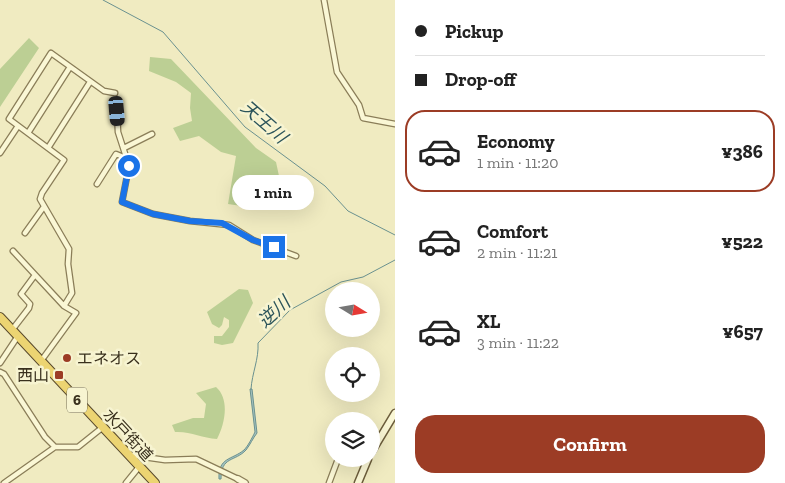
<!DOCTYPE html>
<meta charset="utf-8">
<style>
:root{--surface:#fff;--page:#f6f6f6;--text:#222;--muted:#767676;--line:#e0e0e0;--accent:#9c3c25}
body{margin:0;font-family:"Zilla Slab","Noto Sans JP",serif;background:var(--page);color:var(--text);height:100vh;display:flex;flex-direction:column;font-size:19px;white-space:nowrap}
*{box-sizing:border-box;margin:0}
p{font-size:16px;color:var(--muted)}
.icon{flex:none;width:28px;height:28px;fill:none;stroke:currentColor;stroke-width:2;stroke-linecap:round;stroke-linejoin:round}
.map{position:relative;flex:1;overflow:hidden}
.side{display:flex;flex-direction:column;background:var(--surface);width:390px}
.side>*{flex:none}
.guide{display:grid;align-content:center;height:110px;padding:0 20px;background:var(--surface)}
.needle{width:32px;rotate:101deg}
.tools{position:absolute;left:325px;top:282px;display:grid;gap:10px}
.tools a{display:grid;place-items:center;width:55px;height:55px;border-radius:50%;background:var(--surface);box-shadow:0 5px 20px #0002;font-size:25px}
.end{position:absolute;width:22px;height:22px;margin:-11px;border:6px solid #1a73e8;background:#fff;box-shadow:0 0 0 2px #fff}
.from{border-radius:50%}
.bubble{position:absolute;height:35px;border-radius:18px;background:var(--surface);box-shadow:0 5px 20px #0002;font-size:16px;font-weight:700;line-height:35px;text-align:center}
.car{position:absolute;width:15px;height:30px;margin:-15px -8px;border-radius:6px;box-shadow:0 0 4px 1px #0007;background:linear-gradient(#222 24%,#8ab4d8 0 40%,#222 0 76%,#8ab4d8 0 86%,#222 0)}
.guide b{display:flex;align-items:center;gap:18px;height:48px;font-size:19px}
.guide b+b{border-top:1px solid var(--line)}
.guide i{width:12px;height:12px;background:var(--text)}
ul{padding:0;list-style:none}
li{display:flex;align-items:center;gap:15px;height:82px;margin:0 10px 8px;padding:0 10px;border:2px solid transparent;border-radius:20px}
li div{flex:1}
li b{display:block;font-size:19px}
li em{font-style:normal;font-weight:700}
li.on{border-color:var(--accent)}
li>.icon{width:45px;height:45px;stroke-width:1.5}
.button{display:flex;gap:10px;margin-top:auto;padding:10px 20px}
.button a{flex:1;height:58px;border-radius:20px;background:var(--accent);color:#fff;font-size:20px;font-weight:700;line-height:58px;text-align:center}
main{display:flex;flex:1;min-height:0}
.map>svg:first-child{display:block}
.green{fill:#bccf94}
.water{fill:#a4c2bf;stroke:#6a918f}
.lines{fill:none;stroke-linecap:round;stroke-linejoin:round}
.stream{stroke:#6a918f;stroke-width:1}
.minor-casing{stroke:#8a7d58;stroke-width:7}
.tertiary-casing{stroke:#8a7d58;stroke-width:8}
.secondary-casing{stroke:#6c5d3b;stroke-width:9}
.trunk-casing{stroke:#58492c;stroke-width:10}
.minor{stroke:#faf7d5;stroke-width:4.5}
.tertiary{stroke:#faf7d5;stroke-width:5.5}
.secondary{stroke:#faf7d5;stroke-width:6}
.trunk{stroke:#ecd472;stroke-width:8}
.route{stroke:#1a73e8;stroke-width:6}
.poi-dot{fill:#9c3c25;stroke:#f7f4d1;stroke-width:2}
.labels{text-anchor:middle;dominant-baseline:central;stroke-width:5;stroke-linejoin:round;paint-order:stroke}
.shield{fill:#f7f4d1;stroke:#726b53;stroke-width:1}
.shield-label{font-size:15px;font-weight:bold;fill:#39301d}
.poi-label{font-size:16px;fill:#39301d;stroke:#f7f4d1;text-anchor:start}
.street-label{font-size:16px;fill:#39301d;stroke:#f7f4d1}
.water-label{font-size:18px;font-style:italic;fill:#2b545a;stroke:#f7f4d1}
</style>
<main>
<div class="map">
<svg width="395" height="483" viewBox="0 0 395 483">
<rect width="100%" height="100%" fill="#f0ebc1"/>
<path class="green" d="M29,38L39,48L0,107V69Z
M150,57L171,59L256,148L276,162L279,176L274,190L258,187L248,207L228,204L236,156L221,152L199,136L180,141L173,128L192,121L190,108L191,93L176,82L149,71Z
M239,289L248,290L253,303L233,343L222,345L214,343V336H222L229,327V320L224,317L222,325L219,328L212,324L207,312Z
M216,387C230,399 225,424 217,439C202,438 190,431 175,432L172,425L193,418H204L206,404L196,393Z"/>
<path class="water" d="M250,389H252L257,433C253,438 250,445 246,450C235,462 221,456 221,479H219C218,457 232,460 244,450C248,446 252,438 255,432Z"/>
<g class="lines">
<path class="stream" d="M103,0L163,32L245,127L325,186L348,211L395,235
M251,389C252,373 259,359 258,343L290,310L341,282L363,277L395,260"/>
<defs>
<path id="minor" d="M324,0L337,72L359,105L363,118L395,124
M117,111L118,132L129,166L122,202L153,214L190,221L229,225L253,240L296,256
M28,133L70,67
M48,148L90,82
M124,148L152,134
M0,153L18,126
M97,184L116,154L128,159
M25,233L43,208
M13,251L64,306L76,313L41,361
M64,306L72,293L68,264L69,249L40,199L42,193L64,160L9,119L51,53L104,91L115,93
M12,330L29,308L30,304L21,294L35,275
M0,363L18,336
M0,372L4,374L45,437L55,447
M130,455L165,460L196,459L238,479
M4,483L55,447H78L103,427
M126,483L139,467
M329,483L338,459"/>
<path id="tertiary" d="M238,479L245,483"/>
<path id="secondary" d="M371,453L395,413
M358,483L368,459"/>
<path id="trunk" d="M0,317L155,483"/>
</defs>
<use href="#minor" class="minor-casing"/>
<use href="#tertiary" class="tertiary-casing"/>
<use href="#secondary" class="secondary-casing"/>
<use href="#trunk" class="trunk-casing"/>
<use href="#minor" class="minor"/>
<use href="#tertiary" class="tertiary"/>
<use href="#secondary" class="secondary"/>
<use href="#trunk" class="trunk"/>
</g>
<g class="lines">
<path class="route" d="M129,166L122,202L153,214L190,221L222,223L253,240L274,247"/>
</g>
<g class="poi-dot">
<circle cx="67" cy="358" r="5"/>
<rect x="54" y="370" width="10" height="10" rx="2.5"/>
</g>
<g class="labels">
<rect class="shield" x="67" y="387.5" width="20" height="25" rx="4"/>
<g class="shield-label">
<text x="77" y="400">6</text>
</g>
<g class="poi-label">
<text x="77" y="358">エネオス</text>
<text x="49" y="375" text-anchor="end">西山</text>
</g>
<g class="street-label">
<text transform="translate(128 435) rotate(47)">水戸街道</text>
</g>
<g class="water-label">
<text transform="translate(264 122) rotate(41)">天王川</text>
<text transform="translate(274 312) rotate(-42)">逆川</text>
</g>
</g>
</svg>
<div class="tools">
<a><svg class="needle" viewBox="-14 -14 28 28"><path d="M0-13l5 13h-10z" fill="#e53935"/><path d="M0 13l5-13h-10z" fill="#767676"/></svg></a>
<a><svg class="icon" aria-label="locate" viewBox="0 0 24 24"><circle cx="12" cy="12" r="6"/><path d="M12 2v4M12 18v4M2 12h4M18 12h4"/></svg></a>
<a><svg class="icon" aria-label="layers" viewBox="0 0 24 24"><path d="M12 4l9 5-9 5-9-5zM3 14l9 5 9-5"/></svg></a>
</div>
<i class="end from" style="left:129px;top:166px"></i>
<i class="end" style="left:274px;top:247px"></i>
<div class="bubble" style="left:232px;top:175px;width:82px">1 min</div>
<i class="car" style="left:117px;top:111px;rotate:175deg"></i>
</div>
<section class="side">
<div class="guide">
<b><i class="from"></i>Pickup</b>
<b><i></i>Drop-off</b>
</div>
<ul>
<li class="on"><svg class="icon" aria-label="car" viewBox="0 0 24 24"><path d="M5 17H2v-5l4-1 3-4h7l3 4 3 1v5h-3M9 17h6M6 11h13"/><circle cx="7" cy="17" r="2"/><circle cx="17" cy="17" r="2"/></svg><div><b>Economy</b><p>1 min · 11:20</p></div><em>¥386</em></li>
<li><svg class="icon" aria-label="car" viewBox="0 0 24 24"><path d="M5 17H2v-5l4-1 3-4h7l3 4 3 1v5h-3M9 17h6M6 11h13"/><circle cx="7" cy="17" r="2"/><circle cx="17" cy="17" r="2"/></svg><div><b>Comfort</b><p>2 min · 11:21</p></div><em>¥522</em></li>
<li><svg class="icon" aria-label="car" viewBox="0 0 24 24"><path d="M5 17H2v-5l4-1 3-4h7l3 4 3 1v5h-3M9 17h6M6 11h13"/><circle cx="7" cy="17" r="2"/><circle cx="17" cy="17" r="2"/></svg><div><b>XL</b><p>3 min · 11:22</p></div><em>¥657</em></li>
</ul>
<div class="button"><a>Confirm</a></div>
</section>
</main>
